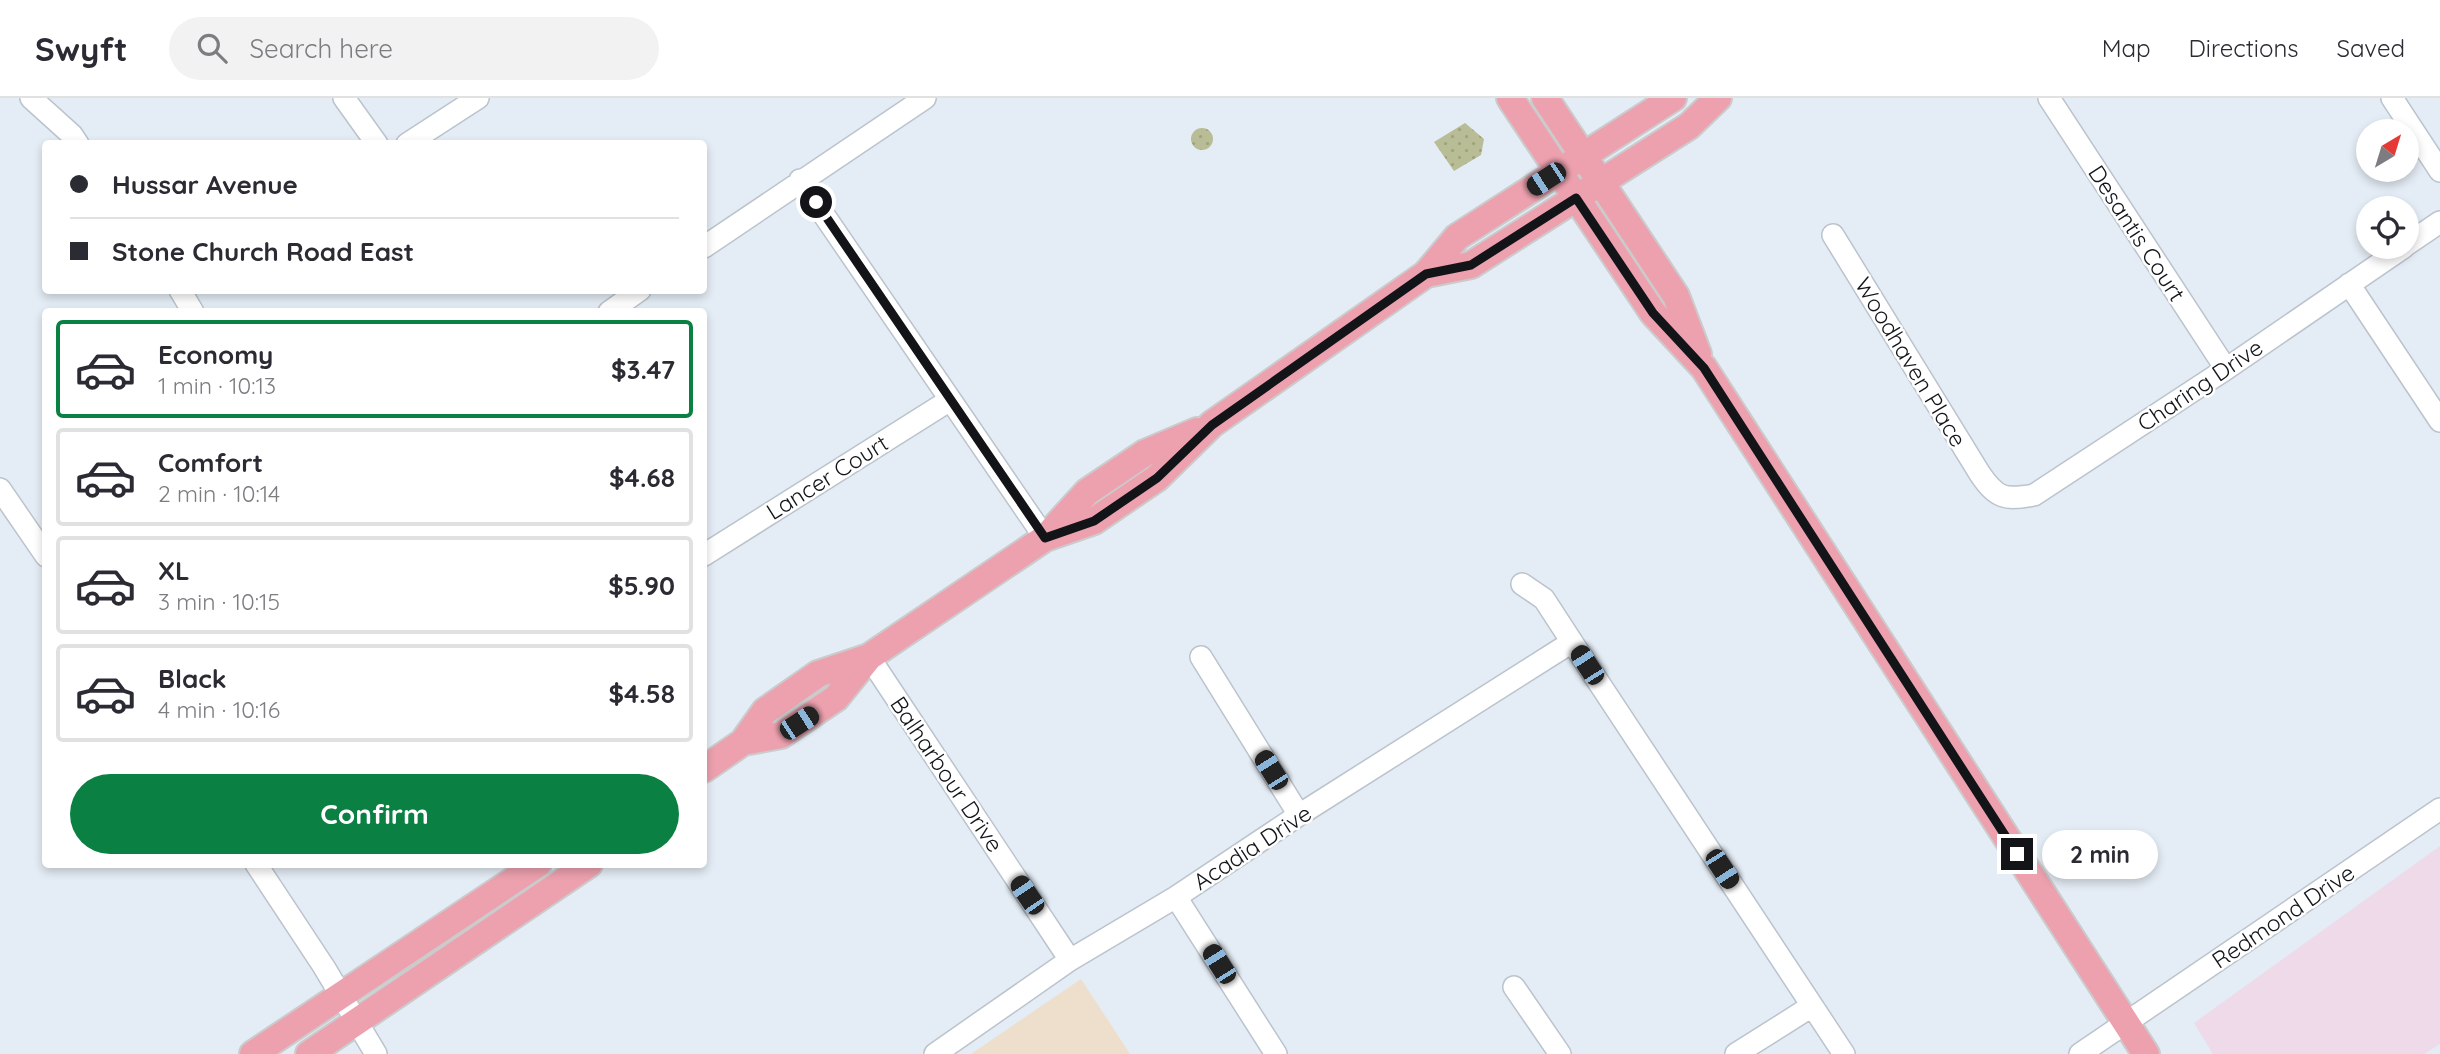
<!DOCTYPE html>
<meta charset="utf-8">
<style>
:root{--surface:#fff;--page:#f2f2f3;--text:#2b2b33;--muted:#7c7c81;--line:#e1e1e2;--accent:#0b8043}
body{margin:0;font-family:Quicksand,sans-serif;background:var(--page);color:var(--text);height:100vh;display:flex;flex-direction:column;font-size:26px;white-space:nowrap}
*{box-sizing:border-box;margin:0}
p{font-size:23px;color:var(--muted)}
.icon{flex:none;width:38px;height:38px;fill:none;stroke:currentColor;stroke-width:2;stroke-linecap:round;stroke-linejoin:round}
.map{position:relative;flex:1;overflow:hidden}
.panel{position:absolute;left:42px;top:210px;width:665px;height:560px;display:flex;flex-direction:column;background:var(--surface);border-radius:7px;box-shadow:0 4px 10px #0003}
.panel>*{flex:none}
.banner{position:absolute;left:42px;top:42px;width:665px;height:154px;border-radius:7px;box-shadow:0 4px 10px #0003;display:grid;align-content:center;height:154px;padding:0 28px;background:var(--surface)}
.needle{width:46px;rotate:38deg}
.controls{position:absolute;left:2356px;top:21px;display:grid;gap:14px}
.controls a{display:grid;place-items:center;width:63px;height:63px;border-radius:50%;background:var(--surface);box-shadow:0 4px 10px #0003;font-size:35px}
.end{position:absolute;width:32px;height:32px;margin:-16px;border:9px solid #121418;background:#fff;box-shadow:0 0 0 4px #fff}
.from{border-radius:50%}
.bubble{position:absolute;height:49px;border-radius:24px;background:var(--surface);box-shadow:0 4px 10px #0003;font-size:23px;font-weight:700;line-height:49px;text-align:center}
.car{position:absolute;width:21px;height:42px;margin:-21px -10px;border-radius:9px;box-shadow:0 0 5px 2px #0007;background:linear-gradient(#222 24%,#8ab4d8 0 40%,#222 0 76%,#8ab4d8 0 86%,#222 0)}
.banner b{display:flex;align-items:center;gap:24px;height:66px;font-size:26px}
.banner b+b{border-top:2px solid var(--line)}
.banner i{width:18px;height:18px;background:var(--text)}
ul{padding:12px 0 0;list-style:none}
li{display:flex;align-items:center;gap:21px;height:98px;margin:0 14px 10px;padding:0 14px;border:4px solid var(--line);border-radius:7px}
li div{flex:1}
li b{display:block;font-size:26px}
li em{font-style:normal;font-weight:700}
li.selected{border-color:var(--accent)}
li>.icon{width:63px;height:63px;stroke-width:1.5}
.primary-button{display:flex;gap:14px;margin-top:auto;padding:14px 28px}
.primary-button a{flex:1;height:80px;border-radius:42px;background:var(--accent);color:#fff;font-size:28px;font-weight:700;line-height:80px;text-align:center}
header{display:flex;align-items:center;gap:42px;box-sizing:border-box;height:98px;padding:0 35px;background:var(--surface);border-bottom:2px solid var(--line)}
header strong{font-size:33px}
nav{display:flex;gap:38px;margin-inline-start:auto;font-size:24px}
.search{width:490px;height:63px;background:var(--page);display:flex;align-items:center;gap:18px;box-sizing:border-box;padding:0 24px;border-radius:38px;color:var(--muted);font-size:26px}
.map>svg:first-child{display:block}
.commercial{fill:#eedae9}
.education{fill:#eedecc}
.park{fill:url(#park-dots)}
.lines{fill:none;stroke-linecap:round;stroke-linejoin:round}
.minor-casing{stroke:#bbc3cd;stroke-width:24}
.major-casing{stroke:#cbcbcc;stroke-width:30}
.minor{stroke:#fff;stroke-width:21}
.major{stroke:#eda1af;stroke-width:26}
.route{stroke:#121418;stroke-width:9}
.labels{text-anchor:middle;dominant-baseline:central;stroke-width:5;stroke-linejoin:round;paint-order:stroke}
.street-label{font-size:23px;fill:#121418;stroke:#fff}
</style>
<header>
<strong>Swyft</strong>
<div class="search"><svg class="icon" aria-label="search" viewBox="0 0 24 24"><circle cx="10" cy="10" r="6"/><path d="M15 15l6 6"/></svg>Search here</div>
<nav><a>Map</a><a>Directions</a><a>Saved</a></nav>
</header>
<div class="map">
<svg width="2440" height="956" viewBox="0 0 2440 956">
<defs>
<pattern id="park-dots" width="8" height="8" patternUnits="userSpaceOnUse" patternTransform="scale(1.75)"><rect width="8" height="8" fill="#b8bd95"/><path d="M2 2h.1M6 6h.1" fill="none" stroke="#9da280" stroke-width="1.8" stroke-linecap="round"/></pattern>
</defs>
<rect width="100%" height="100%" fill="#e4ecf5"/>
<path class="commercial" d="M2440,748V946L2424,956H2213L2194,925Z"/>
<path class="education" d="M1081,881L1130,956H971Z"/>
<path class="park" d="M1465,25L1484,41L1481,57L1454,73L1434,44Z
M1191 41a11 11 0 1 1 22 0a11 11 0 1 1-22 0Z"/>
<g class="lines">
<defs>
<path id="minor" d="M31,0L72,37L78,46
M344,0L377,46
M2049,0L2226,271
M2392,0L2440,73
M407,46L478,0
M800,82L1045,440
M1833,137L1980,376C1997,401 2005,402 2034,397L2226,271L2404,149
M2406,147L2440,124
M704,149L925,0
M2349,186L2440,323
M180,192L193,214
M609,214L640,192
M0,391L46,458
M704,457L950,302
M1522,486L1544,501L1572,544
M869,559L1070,862
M1201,559L1299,717
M256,766L324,869L376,956
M1176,799L1276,956
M1514,889L1560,956
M935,956L1070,862L1176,799L1299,717L1572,544L1844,956
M1736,956L1812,908
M2080,956L2440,711"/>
<path id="major" d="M1510,0L1653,215L1704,270L2146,956
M1545,0L1676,198L1698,256
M1426,176L1471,167L1689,28L1718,0
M1045,440L1094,423L1157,380L1212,326L1426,176L1457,139L1673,0
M743,644L781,637L836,600L869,559
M704,671L743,644L765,613L818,576L869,559L1045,440L1087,394L1145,355L1197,333
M253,956L538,766
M309,956L589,766"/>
</defs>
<use href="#minor" class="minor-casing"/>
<use href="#major" class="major-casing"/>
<use href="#minor" class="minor"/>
<use href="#major" class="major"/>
</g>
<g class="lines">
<path class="route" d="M816,104L1045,440L1094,423L1157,380L1212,327L1426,176L1471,167L1576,100L1653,215L1704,270L2017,756"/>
</g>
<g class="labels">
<g class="street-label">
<text transform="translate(2137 135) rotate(57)">Desantis Court</text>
<text transform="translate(1911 264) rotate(59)">Woodhaven Place</text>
<text transform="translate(2200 287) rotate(-34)">Charing Drive</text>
<text transform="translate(827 379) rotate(-32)">Lancer Court</text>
<text transform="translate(947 676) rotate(56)">Balharbour Drive</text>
<text transform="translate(1252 749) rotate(-33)">Acadia Drive</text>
<text transform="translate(2283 818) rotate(-34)">Redmond Drive</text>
</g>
</g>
</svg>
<div class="controls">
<a><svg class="needle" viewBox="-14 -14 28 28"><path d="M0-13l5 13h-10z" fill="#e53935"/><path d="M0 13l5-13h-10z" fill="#7c7c81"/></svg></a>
<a><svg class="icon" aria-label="locate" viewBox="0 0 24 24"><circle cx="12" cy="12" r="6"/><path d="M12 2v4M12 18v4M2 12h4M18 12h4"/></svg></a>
</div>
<i class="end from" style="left:816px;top:104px"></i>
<i class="end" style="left:2017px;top:756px"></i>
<div class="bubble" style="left:2042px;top:732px;width:116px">2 min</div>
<i class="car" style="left:1546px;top:81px;rotate:237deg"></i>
<i class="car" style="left:1587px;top:567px;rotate:327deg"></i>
<i class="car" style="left:799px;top:625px;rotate:57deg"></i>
<i class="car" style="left:1271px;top:672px;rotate:328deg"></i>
<i class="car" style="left:1722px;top:771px;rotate:147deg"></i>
<i class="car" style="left:1027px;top:797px;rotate:326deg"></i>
<i class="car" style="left:1219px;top:866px;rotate:328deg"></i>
<div class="banner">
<b><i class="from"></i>Hussar Avenue</b>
<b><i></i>Stone Church Road East</b>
</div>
<section class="panel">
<ul>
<li class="selected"><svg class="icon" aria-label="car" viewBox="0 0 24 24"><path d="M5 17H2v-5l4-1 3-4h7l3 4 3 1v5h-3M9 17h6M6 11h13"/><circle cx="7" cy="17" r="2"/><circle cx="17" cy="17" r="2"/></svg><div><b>Economy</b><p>1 min · 10:13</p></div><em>$3.47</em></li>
<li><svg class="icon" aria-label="car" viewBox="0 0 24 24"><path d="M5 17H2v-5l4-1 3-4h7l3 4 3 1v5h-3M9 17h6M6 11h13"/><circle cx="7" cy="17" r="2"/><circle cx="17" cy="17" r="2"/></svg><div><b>Comfort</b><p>2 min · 10:14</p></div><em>$4.68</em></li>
<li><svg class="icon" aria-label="car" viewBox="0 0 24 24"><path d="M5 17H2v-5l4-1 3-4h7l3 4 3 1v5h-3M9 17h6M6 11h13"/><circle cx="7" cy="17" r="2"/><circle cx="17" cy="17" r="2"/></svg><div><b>XL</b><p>3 min · 10:15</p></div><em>$5.90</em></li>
<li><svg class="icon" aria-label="car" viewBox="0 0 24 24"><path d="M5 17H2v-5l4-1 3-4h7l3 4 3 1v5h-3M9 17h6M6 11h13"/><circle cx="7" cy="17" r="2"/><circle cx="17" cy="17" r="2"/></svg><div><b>Black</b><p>4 min · 10:16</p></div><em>$4.58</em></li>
</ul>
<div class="primary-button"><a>Confirm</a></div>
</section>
</div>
